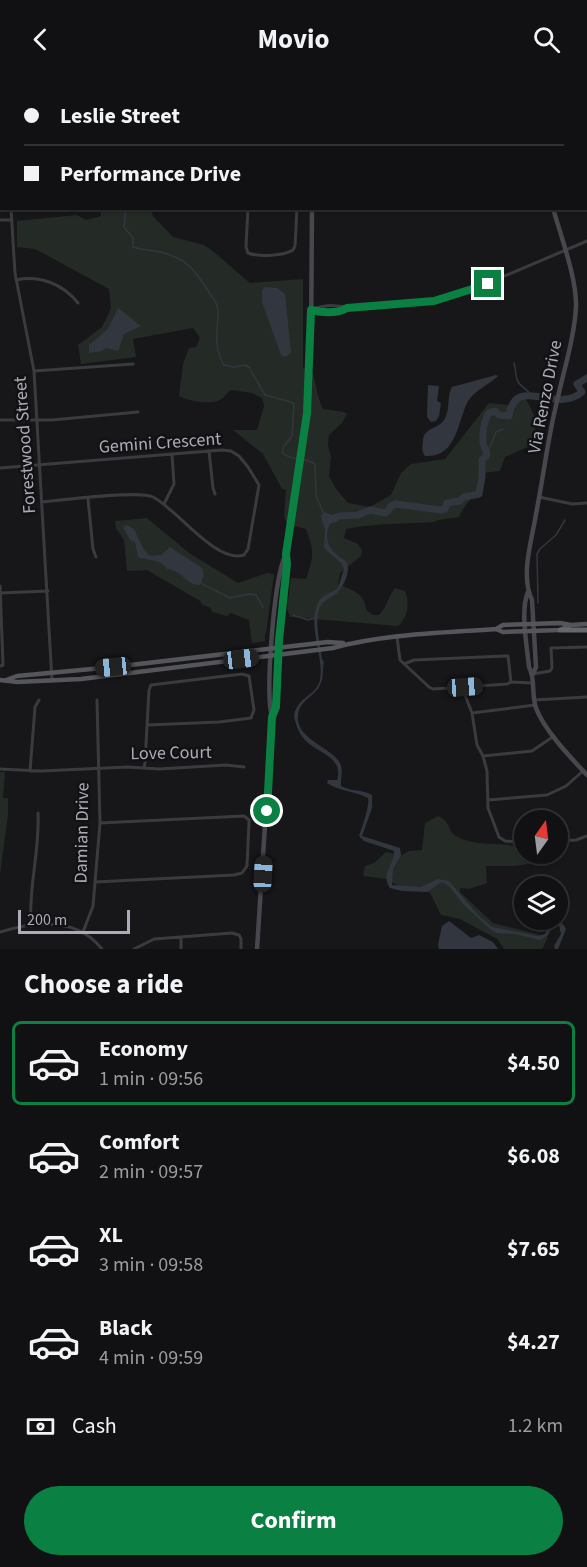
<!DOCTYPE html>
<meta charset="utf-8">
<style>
:root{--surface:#111113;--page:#1e1f21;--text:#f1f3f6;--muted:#9c9da0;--line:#303133;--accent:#0b8043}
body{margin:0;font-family:"Source Sans 3",sans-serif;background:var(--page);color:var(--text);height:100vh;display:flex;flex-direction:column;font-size:22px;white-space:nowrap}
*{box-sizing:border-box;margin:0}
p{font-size:20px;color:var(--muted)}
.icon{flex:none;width:33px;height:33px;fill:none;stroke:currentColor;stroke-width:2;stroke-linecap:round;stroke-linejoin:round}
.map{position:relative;height:871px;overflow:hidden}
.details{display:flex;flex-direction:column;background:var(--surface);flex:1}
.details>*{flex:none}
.top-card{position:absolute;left:0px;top:0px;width:588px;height:132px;box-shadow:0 2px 4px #0004,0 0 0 2px var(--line);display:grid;align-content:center;height:132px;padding:0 24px;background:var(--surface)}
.needle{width:39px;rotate:14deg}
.fabs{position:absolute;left:514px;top:732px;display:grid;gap:12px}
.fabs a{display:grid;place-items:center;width:54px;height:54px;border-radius:50%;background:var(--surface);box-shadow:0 2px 4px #0004,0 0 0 2px var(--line);font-size:30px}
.scale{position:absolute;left:18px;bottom:15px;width:112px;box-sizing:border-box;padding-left:6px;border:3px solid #abacb7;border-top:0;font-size:16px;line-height:21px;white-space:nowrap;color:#abacb7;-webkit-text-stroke:4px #121214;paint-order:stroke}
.end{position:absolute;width:27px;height:27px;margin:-14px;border:8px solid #0b8043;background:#fff;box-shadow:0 0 0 3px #fff}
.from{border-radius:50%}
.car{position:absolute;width:18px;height:36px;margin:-18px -9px;border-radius:8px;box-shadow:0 0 4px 2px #0007;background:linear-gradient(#222 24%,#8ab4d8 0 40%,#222 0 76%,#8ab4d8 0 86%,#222 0)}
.top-card b{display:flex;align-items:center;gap:21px;height:57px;font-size:22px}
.top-card b+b{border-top:2px solid var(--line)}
.top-card i{width:15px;height:15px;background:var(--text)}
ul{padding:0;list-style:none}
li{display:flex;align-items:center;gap:18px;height:84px;margin:0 12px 9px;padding:0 12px;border:3px solid transparent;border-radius:9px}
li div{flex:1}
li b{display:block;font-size:22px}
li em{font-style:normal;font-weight:700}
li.on{border-color:var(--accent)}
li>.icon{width:54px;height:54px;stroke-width:1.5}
h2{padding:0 24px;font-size:27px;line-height:72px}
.pay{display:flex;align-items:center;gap:15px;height:66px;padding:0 24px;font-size:22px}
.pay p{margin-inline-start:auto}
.cta{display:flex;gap:12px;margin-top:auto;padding:12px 24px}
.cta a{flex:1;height:69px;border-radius:36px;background:var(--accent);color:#fff;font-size:24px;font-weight:700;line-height:69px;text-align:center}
header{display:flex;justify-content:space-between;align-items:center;height:78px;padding:0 24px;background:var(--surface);font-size:27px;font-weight:700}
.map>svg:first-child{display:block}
.green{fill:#242a25}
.water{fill:#32373f}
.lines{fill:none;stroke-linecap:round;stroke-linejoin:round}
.stream{stroke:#32373f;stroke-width:1.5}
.river{stroke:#32373f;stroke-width:7}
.street{stroke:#3b3a3f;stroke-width:3}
.secondary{stroke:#47474d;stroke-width:4.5}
.primary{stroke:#55555c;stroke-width:4.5}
.highway{stroke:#65666e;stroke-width:5}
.route{stroke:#0b8043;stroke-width:8}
.labels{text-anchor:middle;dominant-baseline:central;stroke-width:5;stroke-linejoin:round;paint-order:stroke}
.street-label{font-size:18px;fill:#abacb7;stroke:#121214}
</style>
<header><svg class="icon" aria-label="back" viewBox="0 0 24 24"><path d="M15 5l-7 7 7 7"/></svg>Movio<svg class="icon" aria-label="search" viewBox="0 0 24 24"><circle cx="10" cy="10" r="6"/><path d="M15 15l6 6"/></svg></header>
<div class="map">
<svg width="587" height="871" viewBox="0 0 587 871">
<rect width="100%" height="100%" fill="#171719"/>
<path class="green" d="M100,131H150L153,138L173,159L204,167L214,174L250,205L303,201V290L313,296C316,306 319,325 323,331L344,334L347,336L342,345L329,357L328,367L331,379L329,398L336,411L348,425L370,429L391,417L401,395L411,386L445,381L489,325L507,327L525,319L536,341L534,366L505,379L500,393L482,395C479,419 468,419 459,439C450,441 442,440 434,444C405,446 375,445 346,451L344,460L358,466L362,472L361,478L340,495L338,506C352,512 365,515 366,532L373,537H379C387,529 388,519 395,510L405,513C410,525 408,540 398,548L290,539L287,531L291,500L306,501C314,478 314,474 306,451L287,446L284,439L286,412L282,411L263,376L233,352H257L264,328L262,320L252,315L231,312C227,315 224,320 220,322C210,327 188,323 179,318L183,286L189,270L196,269L200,260L193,250L133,261L136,279L81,286L78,267L102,249L111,230L109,211L35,171L17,169V143L77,137L86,142L101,138Z
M147,440L189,475L238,505L267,495L274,496L266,555L265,556V563L252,565L249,542L231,535L227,538L212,534L211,530L203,527L200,523L147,492L127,493L124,462L116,450L115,443Z
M0,694H5L3,720H8V737L0,797Z
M438,738C451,744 447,752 456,758C478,771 504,761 525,772V776H529L534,785L515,788H486L487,805L469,811L460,810V814L493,845L548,859L542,871H504L497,861L460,841L441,837L430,815L425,813L402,810L386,801L363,798L365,788L374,785L386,774L402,777L409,773L422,772L425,745Z"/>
<path class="water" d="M265,209L277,210L285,216L291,274L286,279L281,277L262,224V212Z
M118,230L141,248L124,256L118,273L106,270L102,273L89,275V267L108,251Z
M496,297L498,298C490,306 474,313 468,323C457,344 457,380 425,378C422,373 422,370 423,364C423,347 441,353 446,338C450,328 447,318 452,309Z
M428,307L439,308L437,323L441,325L439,338L436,343L431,344L427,339Z
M324,434L339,440L337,444L330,445C322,465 331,473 347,484C350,494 345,506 338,514C332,520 325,520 320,529C314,544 320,565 322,581L324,584C322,592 324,600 320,607C314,619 299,623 298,637C295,661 331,669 340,685C344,694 340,699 341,708C351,714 362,711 372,717V730L362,758L400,770L401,777L393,791L392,807L421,809L438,801L449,803L477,836L492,849L538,858L545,856L550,845L558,843L563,846L566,851L558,871H555L554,868L561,856L559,847L555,846L547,858L540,862L516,856L496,855L489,850L463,826L450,809L442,804L427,814L402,813L390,810C380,796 395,786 394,773L364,763L359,758C362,750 370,727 368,720C355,713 339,713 327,705L328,702H337C344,680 319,675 307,664C300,658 295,646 294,637C299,618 313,619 319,605C327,585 305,545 319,523C323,516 332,515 338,510L344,491L341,485L324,470L325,452L321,438Z
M127,447L134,451L144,472L150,478L161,477L170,469L202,490L204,497L200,507C187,508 181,491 167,491C159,480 149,483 138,479L135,464L130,462L123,449Z
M449,843L471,860L479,857L493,864L498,871H439L438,867L442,848Z"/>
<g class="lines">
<path class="stream" d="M114,2V0
M0,3H2
M126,130L124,149L133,160V169C142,172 151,172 160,174C186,180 195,192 208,213C214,222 219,226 218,238C217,255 214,271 224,287L234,289L245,287L250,290
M514,285C516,291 515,296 517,301C519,309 527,310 531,317
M251,293L265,317L294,325L292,358L284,368L282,374C291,384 305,378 315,386L316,418L324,436
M488,374L496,354L503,351
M201,505C210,512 220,513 229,520L249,516L256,517L263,529
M538,525L537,476L540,471L556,457L565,442
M293,537L308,542L315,540"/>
<path class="river" d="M328,443L339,438L358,437L370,432L385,435L388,433L391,428L396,426L440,432L445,431L447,425L460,423L464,419L479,416L482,399V382L487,377C487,374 485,371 484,368C481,360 484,342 489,335L495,333L499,337L509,338C515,295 557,337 582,314L577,306L587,300"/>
<path class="street" d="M149,0V2
M198,0L199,2
M438,0V2
M0,54H2
M11,130L15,195L34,293L52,603
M183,130H216
M248,130L246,169L248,175C259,179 284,178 293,172L295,168L297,130
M0,142H12
M16,202C40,197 63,206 78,225
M311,232C323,235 336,236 347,230L434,223L474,211L587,163
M311,232C323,227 335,226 347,230
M34,293L133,286
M0,342H52L138,334
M209,373L213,410L215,416
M0,390L222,372L231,373L239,378L248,389L259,407L248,471L244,477C216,486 177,431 153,419C139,412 63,422 42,424
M539,419L572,426L587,425
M88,421L93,471L96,479
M164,426L174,406L172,377
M0,508L3,587L0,588
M0,515L48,513
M397,559L400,582L429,609L433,611L465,609
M404,586L414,582L505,578H508L511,604
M533,596L550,593L552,590L551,570L587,569
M534,622L587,619
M472,635L535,627
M483,678L532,673L554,658
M144,690L145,685L149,612L151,607L242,596L249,598L254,632L251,640L219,644L147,647
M0,691L41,693L128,689L159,691L226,687L244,689
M30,693L35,629L39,622
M488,722L547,717L566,708L583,693
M558,763L576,762L587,758
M525,764L505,763L499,759L488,730L487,693L483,678L477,667L472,635L465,617V609L507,606L511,604L533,605
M95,804L234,797L242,795L247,788L249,745V742L244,738L100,745
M31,848C28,810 40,773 38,735
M0,854C35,843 77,839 102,871
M83,854L93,828L100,745L97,622
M181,859V871
M134,871L154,861L232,855L239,857L241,861V871"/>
<path class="secondary" d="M557,0V2
M318,2V0
M325,2V0
M528,514C520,532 527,568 529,589C536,602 531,616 536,630C544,652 571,680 587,697
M533,596L536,589L532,522C520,497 532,462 536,436C543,401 547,366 555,332C562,298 574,263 576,229C577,201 561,159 553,130
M272,639C265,614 274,502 285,478
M257,871L272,639L275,629L279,562L287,486V476L307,335L311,271L312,130"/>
<path class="primary" d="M496,551L503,547L560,545L571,547L587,546
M0,602L17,604L81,601L333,570C385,556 442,555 496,551L503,554L560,552L571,547
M6,602L17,598L113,589L328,564L343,565"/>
<path class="highway" d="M560,552H587"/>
</g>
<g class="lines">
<path class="route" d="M267,733L272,639L276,629L279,562L287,486L286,476L307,335L311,232C323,235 336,236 347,230L434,223L488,206"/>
</g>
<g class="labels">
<g class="street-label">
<text transform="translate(545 319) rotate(-79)">Via Renzo Drive</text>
<text transform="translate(160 365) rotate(-4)">Gemini Crescent</text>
<text transform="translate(25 367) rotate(-94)">Forestwood Street</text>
<text transform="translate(171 675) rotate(-1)">Love Court</text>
<text transform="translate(82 755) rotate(-89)">Damian Drive</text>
</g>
</g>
</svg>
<div class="fabs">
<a><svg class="needle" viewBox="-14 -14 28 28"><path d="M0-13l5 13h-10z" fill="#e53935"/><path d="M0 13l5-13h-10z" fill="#9c9da0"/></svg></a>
<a><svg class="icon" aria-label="layers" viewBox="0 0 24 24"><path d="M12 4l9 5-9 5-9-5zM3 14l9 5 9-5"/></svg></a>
</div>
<div class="scale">200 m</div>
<i class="end from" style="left:267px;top:733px"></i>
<i class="end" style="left:488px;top:206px"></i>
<i class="car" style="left:241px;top:581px;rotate:83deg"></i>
<i class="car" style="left:113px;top:589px;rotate:264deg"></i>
<i class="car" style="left:465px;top:609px;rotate:86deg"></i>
<i class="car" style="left:263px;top:796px;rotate:3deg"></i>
<div class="top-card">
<b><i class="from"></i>Leslie Street</b>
<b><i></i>Performance Drive</b>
</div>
</div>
<section class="details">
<h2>Choose a ride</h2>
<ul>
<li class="on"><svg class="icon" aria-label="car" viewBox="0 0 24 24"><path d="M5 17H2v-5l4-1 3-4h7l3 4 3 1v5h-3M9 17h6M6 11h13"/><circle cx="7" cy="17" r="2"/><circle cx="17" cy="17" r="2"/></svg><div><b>Economy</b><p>1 min · 09:56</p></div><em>$4.50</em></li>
<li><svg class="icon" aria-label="car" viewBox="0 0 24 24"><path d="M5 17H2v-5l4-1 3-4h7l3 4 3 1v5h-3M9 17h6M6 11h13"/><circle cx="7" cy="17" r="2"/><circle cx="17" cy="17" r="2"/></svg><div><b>Comfort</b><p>2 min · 09:57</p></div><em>$6.08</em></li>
<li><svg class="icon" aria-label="car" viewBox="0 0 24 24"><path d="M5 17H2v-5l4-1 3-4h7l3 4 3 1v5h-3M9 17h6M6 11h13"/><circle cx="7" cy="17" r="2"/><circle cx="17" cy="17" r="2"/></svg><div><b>XL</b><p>3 min · 09:58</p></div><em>$7.65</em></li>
<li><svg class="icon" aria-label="car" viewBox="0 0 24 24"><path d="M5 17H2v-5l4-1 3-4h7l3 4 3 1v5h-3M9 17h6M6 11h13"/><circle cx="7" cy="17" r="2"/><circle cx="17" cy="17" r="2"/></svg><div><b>Black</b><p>4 min · 09:59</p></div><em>$4.27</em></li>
</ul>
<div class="pay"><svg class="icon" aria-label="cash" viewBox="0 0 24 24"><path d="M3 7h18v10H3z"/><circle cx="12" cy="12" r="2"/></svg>Cash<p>1.2 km</p></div>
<div class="cta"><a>Confirm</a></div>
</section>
